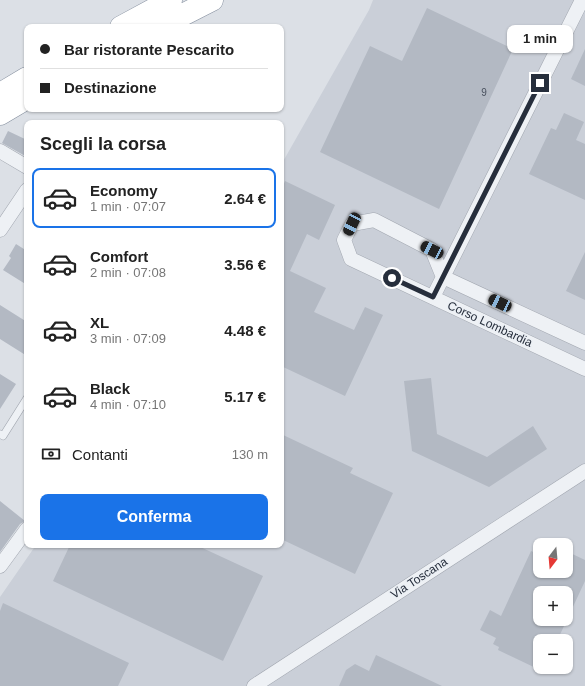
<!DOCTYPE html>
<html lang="it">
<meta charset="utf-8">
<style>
:root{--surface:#fff;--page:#f6f6f6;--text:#222;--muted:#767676;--line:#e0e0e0;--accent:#1a73e8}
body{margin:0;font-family:Arial,sans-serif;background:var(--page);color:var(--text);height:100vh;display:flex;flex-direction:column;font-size:15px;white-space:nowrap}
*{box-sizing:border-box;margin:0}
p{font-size:13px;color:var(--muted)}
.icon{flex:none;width:22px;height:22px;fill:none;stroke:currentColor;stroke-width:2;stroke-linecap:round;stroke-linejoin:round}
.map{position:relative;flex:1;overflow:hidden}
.panel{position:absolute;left:24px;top:120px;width:260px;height:428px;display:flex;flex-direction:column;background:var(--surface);border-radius:8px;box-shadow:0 1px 3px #0004}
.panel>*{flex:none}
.banner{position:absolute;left:24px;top:24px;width:260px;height:88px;border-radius:8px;box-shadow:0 1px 3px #0004;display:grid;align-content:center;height:88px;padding:0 16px;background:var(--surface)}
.needle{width:26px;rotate:196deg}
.controls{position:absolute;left:533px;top:538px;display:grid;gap:8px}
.controls a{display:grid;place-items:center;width:40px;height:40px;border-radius:8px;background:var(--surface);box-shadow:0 1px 3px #0004;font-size:20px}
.end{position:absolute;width:18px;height:18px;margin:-9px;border:5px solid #262e3c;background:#fff;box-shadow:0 0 0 2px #fff}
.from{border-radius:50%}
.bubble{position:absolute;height:28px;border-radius:8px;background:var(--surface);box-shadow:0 1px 3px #0004;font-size:13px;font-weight:700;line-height:28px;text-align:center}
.car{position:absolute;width:12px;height:24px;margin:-12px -6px;border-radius:5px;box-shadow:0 0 3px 1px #0007;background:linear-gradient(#222 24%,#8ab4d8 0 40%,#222 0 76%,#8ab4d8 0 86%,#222 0)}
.banner b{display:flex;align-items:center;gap:14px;height:38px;font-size:15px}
.banner b+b{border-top:1px solid var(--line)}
.banner i{width:10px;height:10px;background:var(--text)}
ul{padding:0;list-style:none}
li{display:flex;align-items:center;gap:12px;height:60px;margin:0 8px 6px;padding:0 8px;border:2px solid transparent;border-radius:8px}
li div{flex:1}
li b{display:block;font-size:15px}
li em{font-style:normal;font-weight:700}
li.selected{border-color:var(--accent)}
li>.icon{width:36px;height:36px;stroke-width:1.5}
h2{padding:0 16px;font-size:18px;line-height:48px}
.pay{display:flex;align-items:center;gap:10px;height:44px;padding:0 16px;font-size:15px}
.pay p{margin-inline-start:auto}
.action{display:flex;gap:8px;margin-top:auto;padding:8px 16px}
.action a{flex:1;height:46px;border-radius:8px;background:var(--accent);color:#fff;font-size:16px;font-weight:700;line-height:46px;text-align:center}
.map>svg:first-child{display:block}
.built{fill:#cacfd8;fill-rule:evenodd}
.building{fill:#b3b9c3;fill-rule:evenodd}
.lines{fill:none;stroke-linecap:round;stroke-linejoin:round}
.lane-casing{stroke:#a2a7b0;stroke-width:8}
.street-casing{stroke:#a2a7b0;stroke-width:15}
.highway-casing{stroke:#838d9d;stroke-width:23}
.lane{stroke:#eef1f5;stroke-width:7}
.street{stroke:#eef1f5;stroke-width:14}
.highway{stroke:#fff;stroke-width:22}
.route{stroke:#262e3c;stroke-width:5}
.labels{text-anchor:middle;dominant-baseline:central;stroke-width:3;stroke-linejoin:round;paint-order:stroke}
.number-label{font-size:10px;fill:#49515e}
.street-label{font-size:12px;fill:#262e3c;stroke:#ebeff4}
</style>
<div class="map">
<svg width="585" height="686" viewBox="0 0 585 686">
<rect width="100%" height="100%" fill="#dce0e6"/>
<path class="built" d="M373,0H585V686H0V597L36,545H281V165L369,10ZM540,545H566V571H540ZM540,593H566V619H540ZM540,641H566V667H540Z"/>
<path class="building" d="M427,8L513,49L439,209L320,152L370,46L402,61Z
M585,49V86L571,79Z
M564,113L584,122L576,140L585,144V200L529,174L551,128L556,130Z
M8,131L27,140V157L2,143Z
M285,181L335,205L319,240L307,234L290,271L326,288L314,312L354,330L365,307L383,315L345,396L281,366V191Z
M16,244L27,251V285L3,270L11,258L9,256Z
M585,252V300L566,291Z
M0,305L27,322V356L0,339Z
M0,374L16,384L0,409Z
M431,378L437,434L487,457L533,426L547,449L489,487L412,451L404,381Z
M281,434L353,468L350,473L393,493L355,574L281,539Z
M0,501L25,521L20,524L0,552Z
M70,545H196L263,576L223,661L53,581Z
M531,551L540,555V571H566V551L585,560V581L557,641H540V670L498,650L499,647L493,644L496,638L480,630L490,610L501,616ZM540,593H566V619H540Z
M3,603L129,663L118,686H0V611Z
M376,655L442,686H339L346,670L355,664L369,671Z"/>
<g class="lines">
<defs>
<path id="lane" d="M0,434L3,436L27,398"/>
<path id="street" d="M0,151L27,167
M0,230L27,190
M433,297L582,0
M585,343L443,277L432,250L374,220L352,224L344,240L351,259L585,369
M0,566L27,529
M254,686L585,471"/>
<path id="highway" d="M121,27L171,0
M159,27L212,0
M0,94L27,78
M0,114L27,98"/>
</defs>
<use href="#lane" class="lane-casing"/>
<use href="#street" class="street-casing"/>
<use href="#highway" class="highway-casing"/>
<use href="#lane" class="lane"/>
<use href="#street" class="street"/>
<use href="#highway" class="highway"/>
</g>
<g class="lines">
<path class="route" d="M392,278L433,297L540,83"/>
</g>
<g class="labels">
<g class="number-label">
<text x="484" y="92">9</text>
</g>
<g class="street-label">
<text transform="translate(490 324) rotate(25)">Corso Lombardia</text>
<text transform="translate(419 578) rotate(-33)">Via Toscana</text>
</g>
</g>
</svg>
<div class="controls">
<a><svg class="needle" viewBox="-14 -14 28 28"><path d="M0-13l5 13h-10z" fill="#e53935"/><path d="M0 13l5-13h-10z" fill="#767676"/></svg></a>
<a>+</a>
<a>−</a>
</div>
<i class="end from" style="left:392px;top:278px"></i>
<i class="end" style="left:540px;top:83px"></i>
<div class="bubble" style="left:507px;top:25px;width:66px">1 min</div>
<i class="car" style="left:352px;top:224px;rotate:206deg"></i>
<i class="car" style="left:432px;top:250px;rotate:297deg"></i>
<i class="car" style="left:500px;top:303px;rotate:295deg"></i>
<div class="banner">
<b><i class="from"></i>Bar ristorante Pescarito</b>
<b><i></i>Destinazione</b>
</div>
<section class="panel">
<h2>Scegli la corsa</h2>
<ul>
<li class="selected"><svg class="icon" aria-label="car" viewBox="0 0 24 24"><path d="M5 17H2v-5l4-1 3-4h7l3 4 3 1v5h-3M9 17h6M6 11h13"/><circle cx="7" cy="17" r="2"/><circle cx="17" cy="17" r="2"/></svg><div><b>Economy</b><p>1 min · 07:07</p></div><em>2.64 €</em></li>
<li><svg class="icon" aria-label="car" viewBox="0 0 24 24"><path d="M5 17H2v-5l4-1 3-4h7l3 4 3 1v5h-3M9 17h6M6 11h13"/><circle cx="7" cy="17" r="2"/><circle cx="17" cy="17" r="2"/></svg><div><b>Comfort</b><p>2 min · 07:08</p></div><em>3.56 €</em></li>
<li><svg class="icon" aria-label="car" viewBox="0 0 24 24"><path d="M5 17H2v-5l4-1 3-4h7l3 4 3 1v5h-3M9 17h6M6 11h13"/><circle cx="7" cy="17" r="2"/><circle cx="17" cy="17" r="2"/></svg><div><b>XL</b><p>3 min · 07:09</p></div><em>4.48 €</em></li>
<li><svg class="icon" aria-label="car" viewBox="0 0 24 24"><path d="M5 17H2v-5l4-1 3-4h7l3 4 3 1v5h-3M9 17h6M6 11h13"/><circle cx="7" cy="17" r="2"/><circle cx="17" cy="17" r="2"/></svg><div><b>Black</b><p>4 min · 07:10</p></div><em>5.17 €</em></li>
</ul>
<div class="pay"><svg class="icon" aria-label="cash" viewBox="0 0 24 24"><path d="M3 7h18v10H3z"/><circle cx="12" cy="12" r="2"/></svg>Contanti<p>130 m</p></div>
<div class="action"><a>Conferma</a></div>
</section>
</div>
